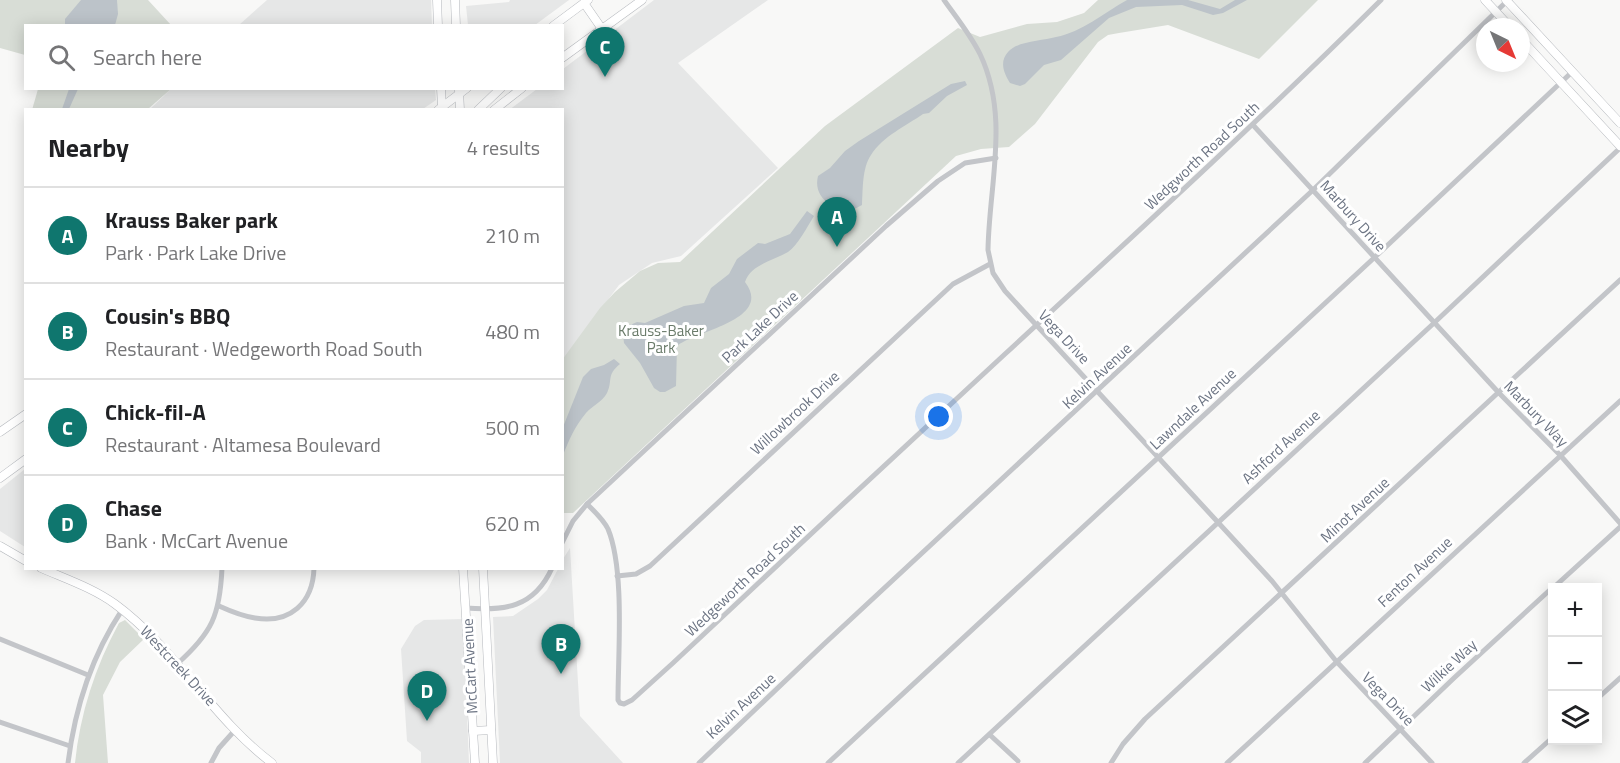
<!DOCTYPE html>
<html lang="en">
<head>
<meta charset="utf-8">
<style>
  :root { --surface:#fff; --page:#f2f2f2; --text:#202124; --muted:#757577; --line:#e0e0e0; --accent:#0f766e }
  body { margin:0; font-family:"Titillium Web",sans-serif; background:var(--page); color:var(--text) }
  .controls { position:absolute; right:18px; bottom:18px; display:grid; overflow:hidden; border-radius:0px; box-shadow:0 3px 15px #0003 }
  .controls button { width:54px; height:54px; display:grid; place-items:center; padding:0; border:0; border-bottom:2px solid var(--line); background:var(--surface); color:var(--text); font:30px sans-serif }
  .compass { position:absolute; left:1476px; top:18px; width:54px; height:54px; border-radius:50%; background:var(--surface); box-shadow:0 3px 15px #0003; rotate:137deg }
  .you { position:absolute; left:939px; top:417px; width:21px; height:21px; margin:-15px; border:4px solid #fff; border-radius:50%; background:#1a73e8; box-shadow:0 0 0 9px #1a73e833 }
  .badge { display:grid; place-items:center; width:39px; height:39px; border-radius:50%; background:var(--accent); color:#fff; font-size:20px; font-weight:700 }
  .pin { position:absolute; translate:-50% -50px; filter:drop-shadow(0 2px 3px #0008) }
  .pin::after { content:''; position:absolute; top:32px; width:21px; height:18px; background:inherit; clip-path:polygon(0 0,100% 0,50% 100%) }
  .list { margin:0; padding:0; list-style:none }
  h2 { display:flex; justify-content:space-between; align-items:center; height:78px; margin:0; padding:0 24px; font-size:26px }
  h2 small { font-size:20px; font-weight:400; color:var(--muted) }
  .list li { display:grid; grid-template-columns:39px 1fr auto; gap:18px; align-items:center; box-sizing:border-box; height:96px; padding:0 24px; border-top:2px solid var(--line) }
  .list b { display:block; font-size:22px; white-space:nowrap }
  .list p { margin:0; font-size:20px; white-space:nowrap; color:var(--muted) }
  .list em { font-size:20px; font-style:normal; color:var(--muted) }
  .icon { flex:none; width:33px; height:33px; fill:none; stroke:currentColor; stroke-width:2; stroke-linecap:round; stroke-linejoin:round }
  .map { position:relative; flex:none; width:1620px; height:763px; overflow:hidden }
  .search { position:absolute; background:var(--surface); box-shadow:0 3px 15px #0003; left:24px; top:24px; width:540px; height:66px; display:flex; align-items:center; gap:15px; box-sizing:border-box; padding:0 21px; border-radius:0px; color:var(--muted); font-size:22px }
  .panel { position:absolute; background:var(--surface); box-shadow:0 3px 15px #0003; left:24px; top:108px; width:540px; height:462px; border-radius:0px }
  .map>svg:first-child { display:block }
  .built { fill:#e6e7e7 }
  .green { fill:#d8ddd6 }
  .water { fill:#bcc3c9 }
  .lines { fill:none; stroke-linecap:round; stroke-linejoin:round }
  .secondary-casing { stroke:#b6b9be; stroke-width:9 }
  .street { stroke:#c3c5c9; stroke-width:5 }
  .secondary { stroke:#fff; stroke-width:8 }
  .labels { text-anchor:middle; stroke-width:6; stroke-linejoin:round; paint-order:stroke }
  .street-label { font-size:15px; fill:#6c7483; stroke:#fff }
  .park-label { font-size:15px; fill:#6a7b6a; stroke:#fff }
</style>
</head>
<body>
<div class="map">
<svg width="1620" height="763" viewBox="0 0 1620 763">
  <rect width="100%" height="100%" fill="#f8f8f7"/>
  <g class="built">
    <path d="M267,0H431L432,25H239Z"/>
    <path d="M510,0H569L535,25H468L466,6L509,2Z"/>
    <path d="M654,0H768L678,63L778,168L681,256L652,263L619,285L563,360L562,110H509L537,89L562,88L563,69Z"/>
    <path d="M171,89H435L436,100L423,109L149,110Z"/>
    <path d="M25,469V547L0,531V489Z"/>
    <path d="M570,548L580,716L623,763H500L493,617L513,616L538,599L547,590L558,569L562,568L563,559Z"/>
    <path d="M463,619L469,763H421V752L407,741L401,649L415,626L424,620Z"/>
  </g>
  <g class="green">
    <path d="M0,0H148L171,25L26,26L25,55L0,48Z"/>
    <path d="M1098,0H1318L1259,59L1168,25L1119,33L1108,35L1098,42L1035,124L1009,147L981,149L956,156L573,513H563L562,360L600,308L615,292L640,271L658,263L680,262L825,126L958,28L980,37L1027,24L1057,22L1084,13Z"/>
    <path d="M38,89H171L148,109L32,110Z"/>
    <path d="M125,620L144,639L120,662L103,695L108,763H75C80,714 95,667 119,623Z"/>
  </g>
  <g class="water">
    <path d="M81,0H117L118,14L115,25H65V19Z"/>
    <path d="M1127,0H1188L1220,9L1235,0H1247L1223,13L1213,15L1182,5L1136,7L1109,18L1061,60L1044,65L1025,84L1020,86L1010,83C1004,73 999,62 1008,52C1017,41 1042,41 1056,37C1082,32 1104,13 1127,0Z"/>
    <path d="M965,81L967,85L947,96L929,113L923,114C906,126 883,136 871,155C862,168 863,189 862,205L847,213C830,207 813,196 818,176L830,168L845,151L859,141L951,84Z"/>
    <path d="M69,89H78L69,109H62Z"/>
    <path d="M807,211L814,216C807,227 798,245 788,252C773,261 751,264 745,282C774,320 695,331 677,346L676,386L665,392H660L654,388L640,363L624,343L623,334L628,326L637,322L645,323L684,306L704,303L711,288L729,274L737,259L758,243L765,244L790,234Z"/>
    <path d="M614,359L620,364C606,375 613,381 607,393C602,402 592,406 586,413C575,426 569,440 563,455V427L583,377L591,369L604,365Z"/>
  </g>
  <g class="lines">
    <g class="secondary-casing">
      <g id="secondary">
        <path d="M437,0L438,26"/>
        <path d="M455,0L456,26"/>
        <path d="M1485,0L1510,27"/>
        <path d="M1506,0L1620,123"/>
        <path d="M584,3L602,29"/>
        <path d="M553,26L588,0"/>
        <path d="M1521,39L1620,146"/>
        <path d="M562,58L642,0"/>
        <path d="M441,88L442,108"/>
        <path d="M459,90L460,110"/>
        <path d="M438,110L467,88"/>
        <path d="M478,110L501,88"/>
        <path d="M494,110L522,88"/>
        <path d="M0,432L26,414"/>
        <path d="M0,478L26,459"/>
        <path d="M0,546L26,561"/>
        <path d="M41,568C66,579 93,588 115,604C175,648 213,719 272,763"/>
        <path d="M463,568L475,763"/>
        <path d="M483,568L493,763"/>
        <path d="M473,731L491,730"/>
      </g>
    </g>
    <g class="street">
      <path d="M944,0C956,17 970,34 980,54C1010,117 989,184 988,250L993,273L1005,291L1272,581L1336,661L1432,763"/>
      <path d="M1253,125L1499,393L1560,455L1620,523"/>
      <path d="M587,504C594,511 603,519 608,529C625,570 618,654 618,700L620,703L624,704L632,700L673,663C783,560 894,456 1005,354C1132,237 1258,122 1381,0"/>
      <path d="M562,543L573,521L587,504L886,226L938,181L965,163L996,158"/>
      <path d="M617,576L636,574L650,566L953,284L990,264"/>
      <path d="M1553,588L1620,527"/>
      <path d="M219,606C230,611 242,616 255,618C290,624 313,603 314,568"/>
      <path d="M466,608C504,611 534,608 552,568"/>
      <path d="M0,639L88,675"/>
      <path d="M177,664C212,633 220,615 222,568"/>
      <path d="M1598,698L1620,678"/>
      <path d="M0,722L70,746"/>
      <path d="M990,735L1018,761"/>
      <path d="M68,763C75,707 91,657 122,610"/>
      <path d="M211,763L219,748L236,729"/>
      <path d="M699,763L823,645L1313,190L1507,1"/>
      <path d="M828,763L1375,257L1572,72"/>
      <path d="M958,763L1434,323L1620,148"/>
      <path d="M1111,763L1123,744L1145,719L1620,280"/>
      <path d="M1227,763L1620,401"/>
      <path d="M1365,763L1454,678L1552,588"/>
      <path d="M1524,763L1552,738"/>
    </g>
    <use href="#secondary" class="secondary"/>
  </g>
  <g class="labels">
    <g class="street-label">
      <text transform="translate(1202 156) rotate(-43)" y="5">Wedgworth Road South</text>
      <text transform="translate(1353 216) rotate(48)" y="5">Marbury Drive</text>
      <text transform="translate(760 327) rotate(-43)" y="5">Park Lake Drive</text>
      <text transform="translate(1064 337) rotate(47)" y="5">Vega Drive</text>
      <text transform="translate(1097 376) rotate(-43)" y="5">Kelvin Avenue</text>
      <text transform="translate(1193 409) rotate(-43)" y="5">Lawndale Avenue</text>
      <text transform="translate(795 413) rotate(-43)" y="5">Willowbrook Drive</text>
      <text transform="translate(1536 414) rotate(46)" y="5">Marbury Way</text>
      <text transform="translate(1281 447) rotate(-43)" y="5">Ashford Avenue</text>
      <text transform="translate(1355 510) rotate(-43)" y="5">Minot Avenue</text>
      <text transform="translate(1415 572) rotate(-43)" y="5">Fenton Avenue</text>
      <text transform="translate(745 580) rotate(-43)" y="5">Wedgeworth Road South</text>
      <text transform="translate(178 666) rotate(47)" y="5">Westcreek Drive</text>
      <text transform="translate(470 666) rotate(-93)" y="5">McCart Avenue</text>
      <text transform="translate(1449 666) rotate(-43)" y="5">Wilkie Way</text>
      <text transform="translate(1388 699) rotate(46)" y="5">Vega Drive</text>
      <text transform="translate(741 706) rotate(-43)" y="5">Kelvin Avenue</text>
    </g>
    <g class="park-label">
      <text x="661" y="336">Krauss-Baker<tspan x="661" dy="17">Park</tspan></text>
    </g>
  </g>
</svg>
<div class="controls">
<button>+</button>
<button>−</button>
<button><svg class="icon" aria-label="layers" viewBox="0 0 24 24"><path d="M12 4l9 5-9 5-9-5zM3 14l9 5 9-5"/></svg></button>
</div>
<svg class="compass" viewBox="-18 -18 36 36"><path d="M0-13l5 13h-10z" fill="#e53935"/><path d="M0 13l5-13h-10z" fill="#757577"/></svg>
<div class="you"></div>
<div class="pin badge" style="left:837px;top:247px">A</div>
<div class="pin badge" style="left:561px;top:674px">B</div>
<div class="pin badge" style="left:605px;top:77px">C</div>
<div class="pin badge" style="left:427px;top:721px">D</div>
<div class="search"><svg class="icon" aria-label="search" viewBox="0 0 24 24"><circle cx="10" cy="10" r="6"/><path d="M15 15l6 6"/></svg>Search here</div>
<section class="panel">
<h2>Nearby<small>4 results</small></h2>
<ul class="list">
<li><span class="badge">A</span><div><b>Krauss Baker park</b><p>Park · Park Lake Drive</p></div><em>210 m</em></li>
<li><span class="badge">B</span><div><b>Cousin's BBQ</b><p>Restaurant · Wedgeworth Road South</p></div><em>480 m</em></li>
<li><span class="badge">C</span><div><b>Chick-fil-A</b><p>Restaurant · Altamesa Boulevard</p></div><em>500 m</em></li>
<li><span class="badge">D</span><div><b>Chase</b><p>Bank · McCart Avenue</p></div><em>620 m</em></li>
</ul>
</section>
</div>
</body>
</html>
